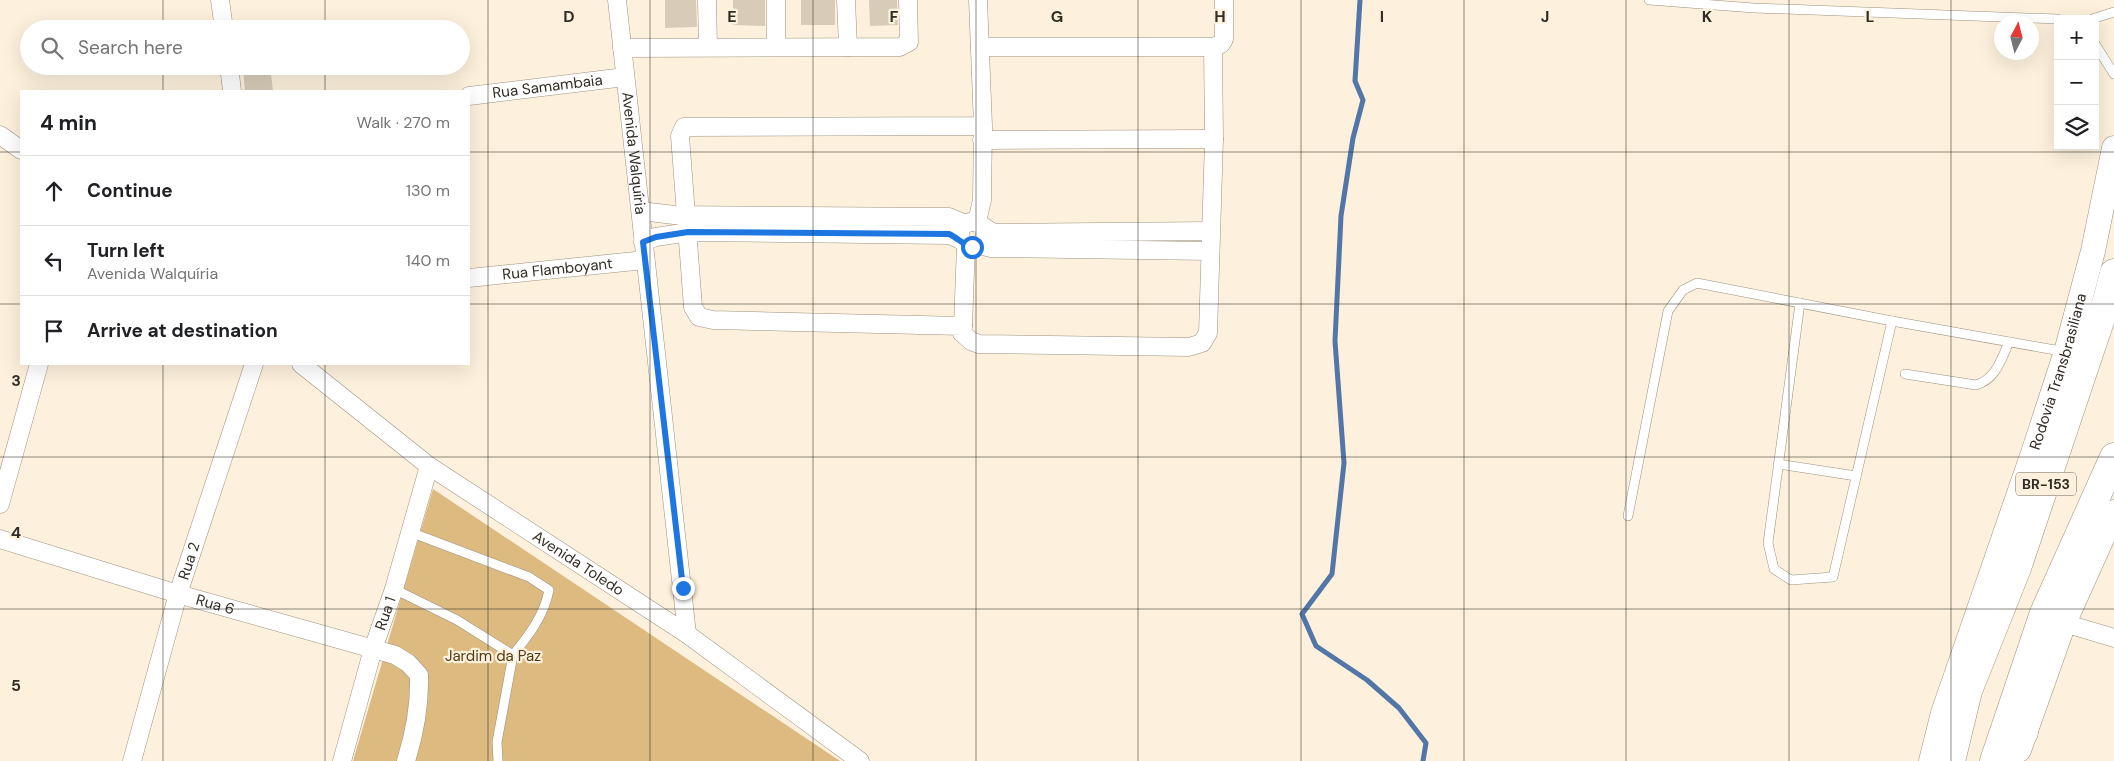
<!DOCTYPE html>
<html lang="en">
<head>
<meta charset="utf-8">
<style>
  :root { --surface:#fff; --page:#f6f6f6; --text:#202124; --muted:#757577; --line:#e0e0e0 }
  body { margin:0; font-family:"DM Sans",sans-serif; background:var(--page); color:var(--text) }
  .controls { position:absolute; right:15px; top:15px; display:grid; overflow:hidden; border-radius:0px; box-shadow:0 5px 20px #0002 }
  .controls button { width:45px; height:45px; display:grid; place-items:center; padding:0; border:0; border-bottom:1px solid var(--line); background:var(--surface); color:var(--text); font:25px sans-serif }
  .compass { position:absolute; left:1994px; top:15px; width:45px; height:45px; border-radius:50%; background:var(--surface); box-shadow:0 5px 20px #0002; rotate:7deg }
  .stop { position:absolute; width:15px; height:15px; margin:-11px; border:4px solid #1e77e1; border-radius:50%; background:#fff }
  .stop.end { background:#1e77e1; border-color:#fff; box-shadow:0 1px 5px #0008 }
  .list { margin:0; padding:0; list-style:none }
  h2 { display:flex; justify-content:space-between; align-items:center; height:65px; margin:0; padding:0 20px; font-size:21px }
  h2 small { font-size:16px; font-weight:400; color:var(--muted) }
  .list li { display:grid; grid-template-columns:32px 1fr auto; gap:15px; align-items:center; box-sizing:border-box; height:70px; padding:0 20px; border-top:1px solid var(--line) }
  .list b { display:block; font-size:19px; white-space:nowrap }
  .list p { margin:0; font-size:16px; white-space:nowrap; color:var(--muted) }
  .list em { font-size:16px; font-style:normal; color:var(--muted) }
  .icon { flex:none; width:28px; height:28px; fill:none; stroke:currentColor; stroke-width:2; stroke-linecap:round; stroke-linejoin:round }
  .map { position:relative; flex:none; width:2114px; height:761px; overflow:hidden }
  .search { position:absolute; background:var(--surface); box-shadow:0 5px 20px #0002; left:20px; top:20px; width:450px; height:55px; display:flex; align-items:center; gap:12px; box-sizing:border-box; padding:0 18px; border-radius:28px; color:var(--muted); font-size:19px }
  .panel { position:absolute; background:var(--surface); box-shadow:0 5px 20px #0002; left:20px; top:90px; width:450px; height:275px; border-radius:0px }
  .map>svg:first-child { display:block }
  .green { fill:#dcba80 }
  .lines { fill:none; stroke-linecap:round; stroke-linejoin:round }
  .stream { stroke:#5176a7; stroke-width:5 }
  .building { fill:#d8ccb8 }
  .lane-casing { stroke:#9c907e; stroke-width:10 }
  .street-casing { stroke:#9c907e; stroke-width:19 }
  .secondary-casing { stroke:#9c907e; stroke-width:25 }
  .highway-casing { stroke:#9c907e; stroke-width:29 }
  .lane { stroke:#fff; stroke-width:9 }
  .street { stroke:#fff; stroke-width:18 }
  .secondary { stroke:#fff; stroke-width:24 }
  .highway { stroke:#fff; stroke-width:28 }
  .route { stroke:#1e77e1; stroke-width:6 }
  .grid { fill:none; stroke:#312c24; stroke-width:1; stroke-opacity:0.55 }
  .labels { text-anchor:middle; stroke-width:4.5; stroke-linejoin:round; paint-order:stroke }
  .shield { fill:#fdf1dd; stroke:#6e675c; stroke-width:1 }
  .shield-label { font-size:14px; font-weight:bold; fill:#312c24 }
  .street-label { font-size:15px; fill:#312c24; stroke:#fdf1dd }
  .park-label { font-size:15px; fill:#4f3b14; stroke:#fdf1dd }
  .grid-label { font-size:16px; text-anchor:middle; font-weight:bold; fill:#312c24; stroke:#fdf1dd; stroke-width:4.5; stroke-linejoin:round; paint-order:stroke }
</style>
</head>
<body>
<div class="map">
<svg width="2114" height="761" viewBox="0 0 2114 761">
  <rect width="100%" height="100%" fill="#fdf1dd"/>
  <path class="green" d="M433,489L840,761H353Z"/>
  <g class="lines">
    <path class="stream" d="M1360,0L1355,81L1363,100L1353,138L1341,216L1335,341L1344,463L1332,574L1302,614L1316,646L1367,680L1399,708L1426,743L1423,761"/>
  </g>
  <g class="building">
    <path d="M665,0H696L697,27L665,28Z"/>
    <path d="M733,0H765V26L733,25Z"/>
    <rect x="801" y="0" width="34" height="25"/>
    <path d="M869,0H897L898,25L870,26Z"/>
    <path d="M270,66L273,91H245L243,69Z"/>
  </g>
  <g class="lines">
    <g class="lane-casing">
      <g id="lane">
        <path d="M1649,0L1754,8L2058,19"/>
        <path d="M2092,19L2114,12"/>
        <path d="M2095,44L2114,74"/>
        <path d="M1800,303L1768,543L1774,569L1791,580L1833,577L1892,321"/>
        <path d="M1905,374L1976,385C1996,379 2001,360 2009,342"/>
        <path d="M1778,464L1856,476"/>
        <path d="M1628,516L1668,311L1683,290L1697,283L1892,321L2066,352"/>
        <path d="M410,532L529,577L549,590C544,616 529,635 513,655"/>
        <path d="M394,589L457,620L513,655L497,742L498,761"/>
      </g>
    </g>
    <g class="street-casing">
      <g id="street">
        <path d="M220,0L224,29"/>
        <path id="s1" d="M617,0L687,634"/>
        <path d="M707,0L708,47"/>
        <path d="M776,0V47"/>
        <path d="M846,0L848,47"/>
        <path d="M978,0L983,126L684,127L680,136L693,307L699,317L713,320L963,326L962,333L971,341L979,344L1189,347L1202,343L1208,333L1214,139L1213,47"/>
        <path d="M980,47H1213L1221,44L1224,39V0"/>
        <path d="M622,48L900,47L909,42L908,0"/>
        <path d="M229,66L232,91"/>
        <path id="s2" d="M469,96L625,77"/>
        <path d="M0,135L21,150"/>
        <path d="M982,140L1214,139"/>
        <path d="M641,211L674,215L949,217L965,224"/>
        <path d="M977,222L982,200L983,129"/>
        <path d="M984,229L985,238C979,248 968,249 961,240L960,228L965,224L973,221C981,223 986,230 995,233L1210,231"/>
        <path d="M643,242L656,237L688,232L949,235L961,240"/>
        <path d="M979,245L991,248L1210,251"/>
        <path id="s3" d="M469,278L645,260"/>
        <path d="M963,326L966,245"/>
        <path id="s4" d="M301,364L429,466L687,634L860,761"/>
        <path d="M0,504L39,364"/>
        <path id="s5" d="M0,539L178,594L395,655L408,663L419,675C420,706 415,732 406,761"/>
        <path d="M2064,623L2114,638"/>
        <path id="s6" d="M132,761L178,594L254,364"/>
        <path id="s7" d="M342,761L373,649L394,589L429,466"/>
      </g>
    </g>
    <g class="secondary-casing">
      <g id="secondary">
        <path d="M2019,750L2064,623L2114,512"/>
        <path id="s8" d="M1931,761L1943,713L2033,453L2066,352L2093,251L2114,148"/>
      </g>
    </g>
    <g class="highway-casing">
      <g id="highway">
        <path d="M1951,761L1968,691L2017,568L2107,300L2114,273"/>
        <path d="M1994,761L2044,613L2114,457"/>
        <path d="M2007,761L2024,732"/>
      </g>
    </g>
    <use href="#lane" class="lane"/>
    <use href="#street" class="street"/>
    <use href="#secondary" class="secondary"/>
    <use href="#highway" class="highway"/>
  </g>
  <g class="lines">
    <path class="route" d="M683,588L643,242L656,237L688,232L949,234C958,238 963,245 972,247"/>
  </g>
  <path class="grid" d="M163,0V29M325,0V29M488,0V761M650,0V761M813,0V761M976,0V761M1138,0V761M1301,0V761M1464,0V761M1626,0V761M1789,0V761M1951,0V761M163,66V91M325,66V91M0,152H21M469,152H2114M0,304H21M469,304H2114M163,364V761M325,364V761M0,457H2114M0,609H2114"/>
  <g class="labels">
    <rect class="shield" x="2016" y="472.5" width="60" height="23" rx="4"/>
    <g class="shield-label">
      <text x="2046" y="489">BR-153</text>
    </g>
    <g class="street-label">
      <text dy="5" stroke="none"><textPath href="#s2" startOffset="79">Rua Samambaia</textPath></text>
      <text dy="5" stroke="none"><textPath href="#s1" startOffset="154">Avenida Walquíria</textPath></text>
      <text dy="5" stroke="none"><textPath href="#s3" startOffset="89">Rua Flamboyant</textPath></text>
      <text dy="5" stroke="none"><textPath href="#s8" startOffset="410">Rodovia Transbrasiliana</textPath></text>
      <text dy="5" stroke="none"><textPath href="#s6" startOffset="208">Rua 2</textPath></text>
      <text dy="5" stroke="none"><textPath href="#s4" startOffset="342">Avenida Toledo</textPath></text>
      <text dy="5" stroke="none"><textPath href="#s5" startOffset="225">Rua 6</textPath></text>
      <text dy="5" stroke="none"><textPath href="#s7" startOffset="154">Rua 1</textPath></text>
    </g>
    <g class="park-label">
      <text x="493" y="661">Jardim da Paz</text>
    </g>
  </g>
  <g class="grid-label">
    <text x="569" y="22">D</text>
    <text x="732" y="22">E</text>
    <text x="894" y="22">F</text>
    <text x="1057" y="22">G</text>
    <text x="1220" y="22">H</text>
    <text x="1382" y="22">I</text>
    <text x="1545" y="22">J</text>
    <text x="1707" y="22">K</text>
    <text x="1870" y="22">L</text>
    <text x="16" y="386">3</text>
    <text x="16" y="538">4</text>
    <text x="16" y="691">5</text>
  </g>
</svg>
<div class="controls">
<button>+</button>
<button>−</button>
<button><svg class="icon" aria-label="layers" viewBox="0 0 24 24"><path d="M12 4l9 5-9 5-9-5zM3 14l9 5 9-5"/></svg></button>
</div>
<svg class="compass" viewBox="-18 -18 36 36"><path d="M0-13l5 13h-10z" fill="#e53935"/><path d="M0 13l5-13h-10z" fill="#757577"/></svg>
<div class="stop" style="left:972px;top:247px"></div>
<div class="stop end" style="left:683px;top:588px"></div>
<div class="search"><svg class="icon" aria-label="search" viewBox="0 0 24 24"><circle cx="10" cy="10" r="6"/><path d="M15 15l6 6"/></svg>Search here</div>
<section class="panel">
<h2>4 min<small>Walk · 270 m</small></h2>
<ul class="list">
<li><svg class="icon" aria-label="ahead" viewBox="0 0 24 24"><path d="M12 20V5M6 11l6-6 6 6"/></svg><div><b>Continue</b></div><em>130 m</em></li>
<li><svg class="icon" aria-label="left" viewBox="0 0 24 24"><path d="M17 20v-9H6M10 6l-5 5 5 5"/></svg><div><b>Turn left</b><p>Avenida Walquíria</p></div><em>140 m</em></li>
<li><svg class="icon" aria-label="arrive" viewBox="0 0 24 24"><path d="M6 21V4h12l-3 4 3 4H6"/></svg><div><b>Arrive at destination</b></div></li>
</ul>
</section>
</div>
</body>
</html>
